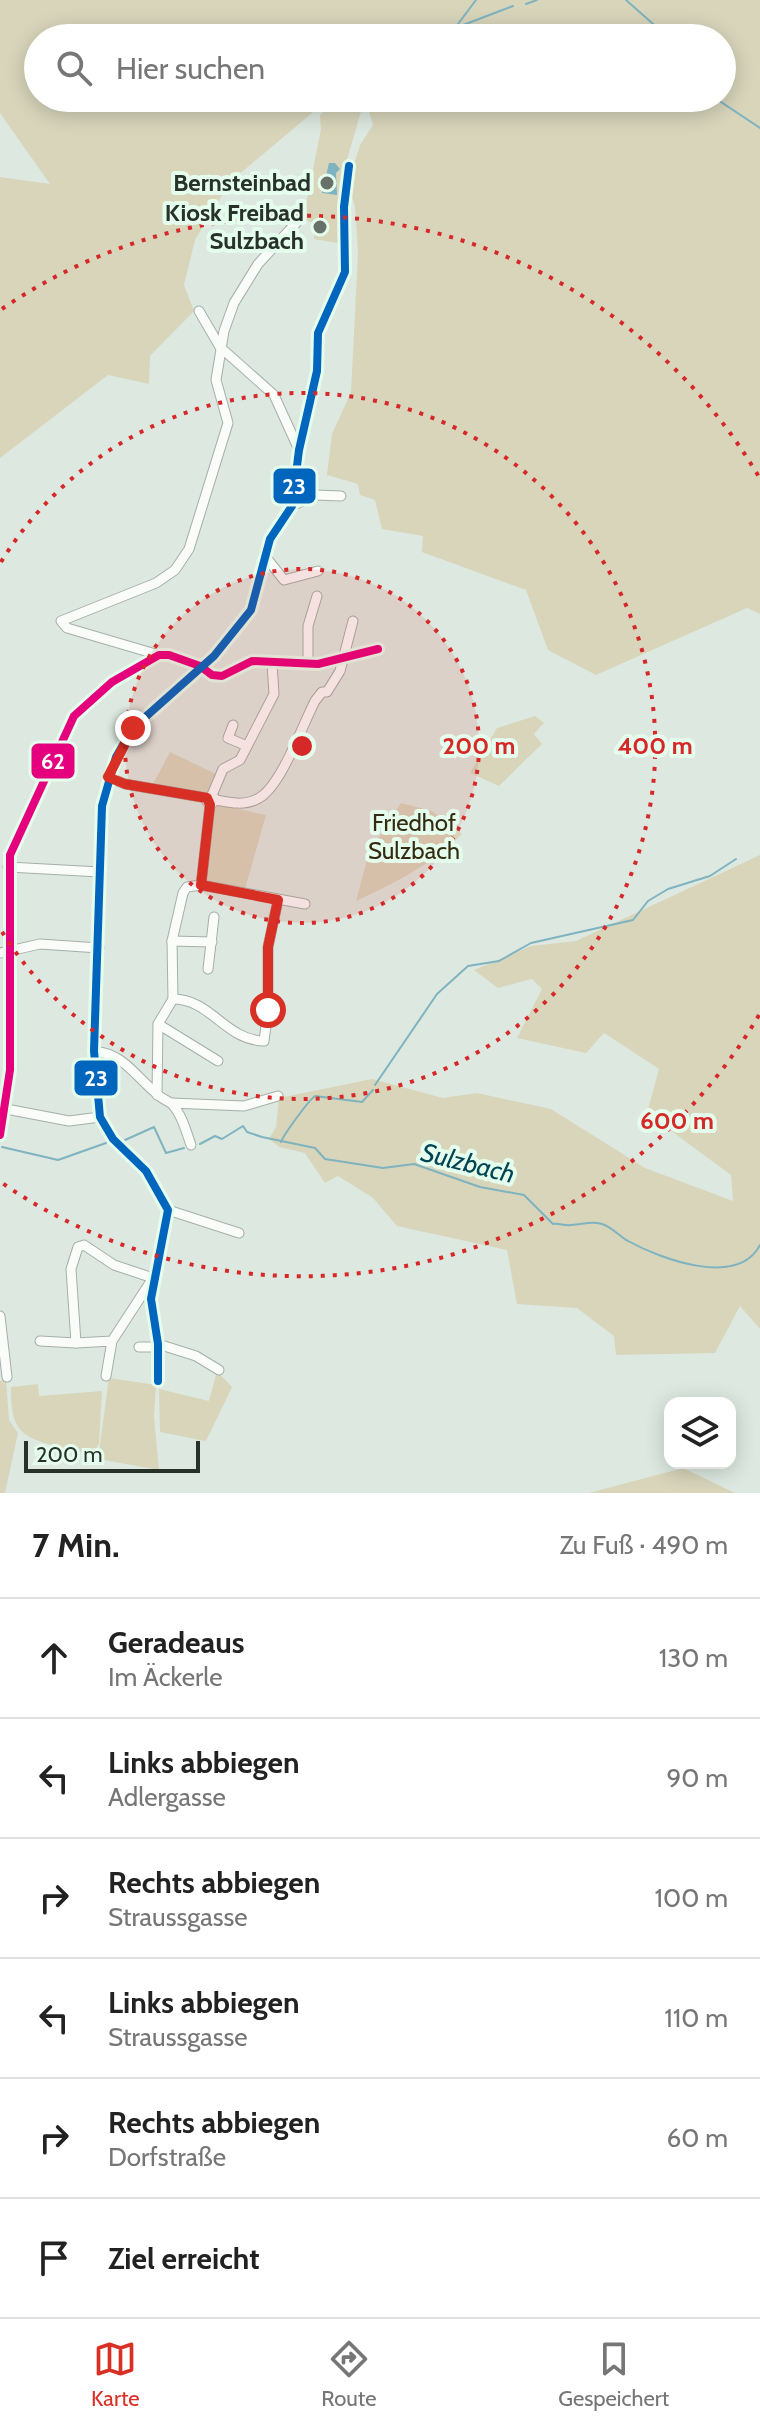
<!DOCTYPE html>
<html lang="de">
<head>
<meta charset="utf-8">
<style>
  :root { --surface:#fff; --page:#f6f6f6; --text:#222; --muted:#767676; --line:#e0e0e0; --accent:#d93025 }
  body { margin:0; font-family:Cabin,sans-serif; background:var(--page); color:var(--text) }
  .controls { position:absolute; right:24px; bottom:24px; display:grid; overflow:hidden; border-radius:16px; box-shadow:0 4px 20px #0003 }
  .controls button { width:72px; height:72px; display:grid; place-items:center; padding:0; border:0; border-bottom:2px solid var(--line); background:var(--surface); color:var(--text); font:40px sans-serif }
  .scale { position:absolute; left:24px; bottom:20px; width:176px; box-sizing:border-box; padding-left:8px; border:4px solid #28312a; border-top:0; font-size:22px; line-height:28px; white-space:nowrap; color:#28312a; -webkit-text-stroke:6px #e4fdec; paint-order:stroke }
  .stop { position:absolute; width:24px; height:24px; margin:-18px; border:6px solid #d93025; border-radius:50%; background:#fff }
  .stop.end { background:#d93025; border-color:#fff; box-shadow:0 2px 8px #0008 }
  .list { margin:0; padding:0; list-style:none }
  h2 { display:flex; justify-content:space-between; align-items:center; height:104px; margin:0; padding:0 32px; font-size:34px }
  h2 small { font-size:26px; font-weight:400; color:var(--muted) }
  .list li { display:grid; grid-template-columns:52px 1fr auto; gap:24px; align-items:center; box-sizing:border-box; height:120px; padding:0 32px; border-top:2px solid var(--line) }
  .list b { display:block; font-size:30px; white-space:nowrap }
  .list p { margin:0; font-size:26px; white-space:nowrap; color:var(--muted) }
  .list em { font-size:26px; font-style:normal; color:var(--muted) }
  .icon { flex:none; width:44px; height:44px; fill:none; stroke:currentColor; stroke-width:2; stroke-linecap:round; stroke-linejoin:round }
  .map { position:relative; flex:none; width:760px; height:1493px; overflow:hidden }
  .search { position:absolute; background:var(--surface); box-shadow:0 4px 20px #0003; left:24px; right:24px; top:24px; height:88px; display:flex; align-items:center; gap:20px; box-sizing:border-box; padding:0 28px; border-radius:44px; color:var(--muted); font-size:30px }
  .sheet { height:824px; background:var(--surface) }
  nav { display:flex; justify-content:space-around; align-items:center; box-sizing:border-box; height:112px; border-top:2px solid var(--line); background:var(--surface); font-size:22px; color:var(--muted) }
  nav a { display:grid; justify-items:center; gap:4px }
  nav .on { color:var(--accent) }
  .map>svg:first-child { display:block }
  .green { fill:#d8d5bb }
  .water { fill:#7eb3bf }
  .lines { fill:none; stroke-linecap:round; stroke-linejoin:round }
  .stream { stroke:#7eb3bf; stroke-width:2 }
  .minor-casing { stroke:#a5afa8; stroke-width:11 }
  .minor { stroke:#fafcfa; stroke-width:9 }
  .bus-1-casing { stroke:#e4fdec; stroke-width:14 }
  .bus-2-casing { stroke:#e4fdec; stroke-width:14 }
  .bus-1 { stroke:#e5007d; stroke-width:8 }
  .bus-2 { stroke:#0065bd; stroke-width:8 }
  .route { stroke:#d93025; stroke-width:10 }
  .ring { fill:none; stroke:#d62828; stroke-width:4; stroke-dasharray:4 8 }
  .poi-dot { fill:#67716a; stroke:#e4fdec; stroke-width:3 }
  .labels { text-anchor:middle; stroke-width:8; stroke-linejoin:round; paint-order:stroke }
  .poi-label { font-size:24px; font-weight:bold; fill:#28312a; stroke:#e4fdec; text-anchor:end }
  .park-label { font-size:24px; fill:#342a10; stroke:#e4fdec }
  .water-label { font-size:26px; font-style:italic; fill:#014454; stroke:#e4fdec }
  .centre { fill:#d62828; stroke:#e4fdec; stroke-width:4 }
  .ring-label { font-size:24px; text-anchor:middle; font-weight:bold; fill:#d62828; stroke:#e4fdec; stroke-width:8; stroke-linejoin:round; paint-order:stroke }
  .line-badge { stroke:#e4fdec; stroke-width:3 }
  .badge-label { font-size:22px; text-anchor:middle; font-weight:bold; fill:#fff }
</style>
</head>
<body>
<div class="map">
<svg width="760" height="1493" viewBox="0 0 760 1493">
  <rect width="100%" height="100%" fill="#dde9e0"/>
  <g class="green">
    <path d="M0,0H760V614L747,608L596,675L548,650L526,590L422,552L423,536L382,529L375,500L360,495L358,484L327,475L332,434L351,392L358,253L355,207L348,183L360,145L373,125L367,104L360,98H722V38H38V98H330L231,181L195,240L184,285L194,311L150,356L149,384L108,375L0,458V177L50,184L0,113Z"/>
    <path d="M330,102L362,108L346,163L343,244L314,239L315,223L303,220L321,129L320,116Z"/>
    <path d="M535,716L544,723L534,734L542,744L499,786L470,773L497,728Z"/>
    <path d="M170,752L216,774L210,793L153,784Z"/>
    <path d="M401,803L432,811L462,834C431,865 395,883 356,901L368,855Z"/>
    <path d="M220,805L266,815L245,889L211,884L204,878L215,808Z"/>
    <path d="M760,855V1329L740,1306L715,1353L616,1355L614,1336L577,1308L517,1304L507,1250L397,1226L373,1198L338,1176L325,1183L305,1153L279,1147L269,1139L276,1127L279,1098L372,1079L443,1098L477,1093L551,1109L645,1168L733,1201L731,1175L647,1113L659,1069L604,1033L586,1053L517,1038L542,989L532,979L498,988L474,970L531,946L576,941Z"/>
    <path d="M217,1371L232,1387L206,1441L160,1432L159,1389L209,1401Z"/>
    <path d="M109,1378L156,1385L154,1417L159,1470L98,1459Z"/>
    <path d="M6,1380L9,1420L18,1433L5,1493H0V1381Z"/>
    <path d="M38,1384L39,1396L102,1391L99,1443L94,1453C82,1454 68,1449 56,1446C17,1437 11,1426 11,1387Z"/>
    <path d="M683,1468L735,1493H589Z"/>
  </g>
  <path class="water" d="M329,163H335L340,169L336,173L337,195L322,193Z"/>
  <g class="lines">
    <g class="stream">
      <path d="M626,0L669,38"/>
      <path d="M526,4L537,0"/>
      <path d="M458,27L513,6"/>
      <path d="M417,38L455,28L476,0"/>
      <path d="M715,98L760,128"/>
      <path d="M348,105L351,98"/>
      <path d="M375,1085L437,994L468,966L499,961L531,943L633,920L648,901L668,889L710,876L736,859"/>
      <path d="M125,1140L154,1127L166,1153L184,1148"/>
      <path d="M281,1142C284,1134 309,1100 315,1096L362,1102L373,1090"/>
      <path d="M200,1144L215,1136L222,1139L243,1126L247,1132L262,1137L315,1148L325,1159L383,1168L414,1164L480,1187L524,1195L553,1224C559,1223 565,1226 571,1225C584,1225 589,1220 602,1224C612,1227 619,1236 628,1241C661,1259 738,1288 760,1245"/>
      <path d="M2,1147L58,1160L106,1143"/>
    </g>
    <g class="minor-casing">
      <g id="minor">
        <path d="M199,311L220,347L274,395L299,450"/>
        <path d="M292,506L315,495L341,496"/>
        <path d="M264,555L284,580L318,571"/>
        <path d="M159,655L67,628L61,621L156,583L175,570L189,549L228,423L216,380L224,331L234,303L258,264L297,222"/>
        <path d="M308,664V626L317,596"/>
        <path d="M233,725L228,738L247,746"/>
        <path d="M108,777L125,784L207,798"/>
        <path d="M212,795L223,769L240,760L274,694L272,663"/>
        <path d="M216,800C231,803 246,806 259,798C281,786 303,724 315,701L322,692H327L340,671L353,621"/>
        <path d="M8,867L100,872"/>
        <path d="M201,885L210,805L206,800L212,795L216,800L210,805"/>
        <path d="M172,941L212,942"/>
        <path d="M0,953L40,944L99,948"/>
        <path d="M208,969L214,917"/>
        <path d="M173,999C211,999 225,1040 264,1041L268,1010V947L278,900"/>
        <path d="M158,1024L218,1061"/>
        <path d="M94,1051C124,1054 134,1075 156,1093C160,1098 167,1100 172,1104C182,1115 186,1131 191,1145"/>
        <path d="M157,1095L158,1024L173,999L172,941L183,893L187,887L201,885L305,904"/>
        <path d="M171,1103L244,1106L278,1096"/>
        <path d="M1,1108L69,1121L100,1117"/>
        <path d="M0,1135L10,1070V855L74,716L112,682L159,655H169L200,666L212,675L222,676L252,661L318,664L378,649"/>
        <path d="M168,1210L239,1233"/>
        <path d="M0,1316L7,1377"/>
        <path d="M40,1341L76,1343"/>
        <path d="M158,1344L196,1356L219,1370"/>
        <path d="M139,1347H155L158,1344"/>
        <path d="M106,1376L112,1341L76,1343L71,1269L78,1247L84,1245L114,1265L153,1278L112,1341"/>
        <path d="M158,1381V1344L151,1299L168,1210L146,1171L113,1139L100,1117L94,1051L102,806L116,757L133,728L214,656L251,610L270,539L292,506L299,450L317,371L318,333L345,272L344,207L349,166"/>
      </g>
    </g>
    <use href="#minor" class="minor"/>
    <g class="bus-1-casing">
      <path id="bus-1" d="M0,1135L10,1070V855L74,716L112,682L159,655H169L200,666L212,675L222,676L252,661L318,664L378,649"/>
    </g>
    <g class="bus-2-casing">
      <path id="bus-2" d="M158,1381V1344L151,1299L168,1210L146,1171L113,1139L100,1117L94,1051L102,806L116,757L133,728L214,656L251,610L270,539L292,506L299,450L317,371L318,333L345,272L344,207L349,166"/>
    </g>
    <use href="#bus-1" class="bus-1"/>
    <use href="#bus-2" class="bus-2"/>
  </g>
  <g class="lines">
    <path class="route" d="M133,728L108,777L125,784L207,798L210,805L201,885L278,900L268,947V1010"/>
  </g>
  <circle cx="302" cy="746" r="177" fill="#d62828" fill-opacity=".12"/>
  <g class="ring">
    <circle cx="302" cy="746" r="177"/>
    <path d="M1 562A353 353 0 1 1 1 930"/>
    <path d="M759 1015A530 530 0 0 1 2 1183M2 309A530 530 0 0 1 759 477"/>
  </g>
  <g class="poi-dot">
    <circle cx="327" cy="183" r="8"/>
    <circle cx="320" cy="227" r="8"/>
  </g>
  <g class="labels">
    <g class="poi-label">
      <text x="311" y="191">Bernsteinbad</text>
      <text x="304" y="221">Kiosk Freibad<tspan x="304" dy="28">Sulzbach</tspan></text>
    </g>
    <g class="park-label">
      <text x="414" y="831">Friedhof<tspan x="414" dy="28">Sulzbach</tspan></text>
    </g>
    <g class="water-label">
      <text transform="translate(468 1163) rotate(14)" y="9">Sulzbach</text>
    </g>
  </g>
  <circle cx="302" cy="746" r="12" class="centre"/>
  <g class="ring-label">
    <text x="479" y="754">200 m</text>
    <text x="655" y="754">400 m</text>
    <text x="677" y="1129">600 m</text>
  </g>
  <g class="line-badge">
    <rect x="272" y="467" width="45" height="38" rx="8" fill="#0065bd"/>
    <rect x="30" y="742" width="46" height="38" rx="8" fill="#e5007d"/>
    <rect x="73" y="1059" width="46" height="38" rx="8" fill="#0065bd"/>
  </g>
  <g class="badge-label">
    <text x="294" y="494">23</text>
    <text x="53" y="769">62</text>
    <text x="96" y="1086">23</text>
  </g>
</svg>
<div class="controls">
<button><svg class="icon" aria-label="layers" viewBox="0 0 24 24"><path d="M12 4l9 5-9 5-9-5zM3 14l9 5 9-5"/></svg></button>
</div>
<div class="scale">200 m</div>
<div class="stop" style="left:268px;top:1010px"></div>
<div class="stop end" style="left:133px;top:728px"></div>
<div class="search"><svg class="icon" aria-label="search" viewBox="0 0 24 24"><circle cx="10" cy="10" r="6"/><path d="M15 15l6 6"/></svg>Hier suchen</div>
</div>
<section class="sheet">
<h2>7 Min.<small>Zu Fuß · 490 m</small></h2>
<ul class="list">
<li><svg class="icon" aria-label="ahead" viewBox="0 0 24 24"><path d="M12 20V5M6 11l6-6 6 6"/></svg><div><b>Geradeaus</b><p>Im Äckerle</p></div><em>130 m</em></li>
<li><svg class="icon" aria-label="left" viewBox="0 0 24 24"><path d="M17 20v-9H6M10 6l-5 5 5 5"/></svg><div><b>Links abbiegen</b><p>Adlergasse</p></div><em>90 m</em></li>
<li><svg class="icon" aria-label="right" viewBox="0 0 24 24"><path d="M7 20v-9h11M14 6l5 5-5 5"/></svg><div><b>Rechts abbiegen</b><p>Straussgasse</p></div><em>100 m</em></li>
<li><svg class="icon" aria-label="left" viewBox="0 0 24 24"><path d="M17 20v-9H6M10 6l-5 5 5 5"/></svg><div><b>Links abbiegen</b><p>Straussgasse</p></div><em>110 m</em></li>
<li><svg class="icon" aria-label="right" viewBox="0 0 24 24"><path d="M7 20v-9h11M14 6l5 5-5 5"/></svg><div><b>Rechts abbiegen</b><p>Dorfstraße</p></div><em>60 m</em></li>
<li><svg class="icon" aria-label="arrive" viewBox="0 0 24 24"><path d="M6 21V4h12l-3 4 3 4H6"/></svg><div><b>Ziel erreicht</b></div></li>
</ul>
</section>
<nav>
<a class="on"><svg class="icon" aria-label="map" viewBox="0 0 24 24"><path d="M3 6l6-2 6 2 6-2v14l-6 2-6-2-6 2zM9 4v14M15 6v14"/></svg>Karte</a>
<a><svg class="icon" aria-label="directions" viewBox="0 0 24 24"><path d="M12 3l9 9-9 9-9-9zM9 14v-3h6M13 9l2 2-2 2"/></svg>Route</a>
<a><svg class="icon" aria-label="saved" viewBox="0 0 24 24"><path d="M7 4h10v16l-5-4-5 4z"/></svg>Gespeichert</a>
</nav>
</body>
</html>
